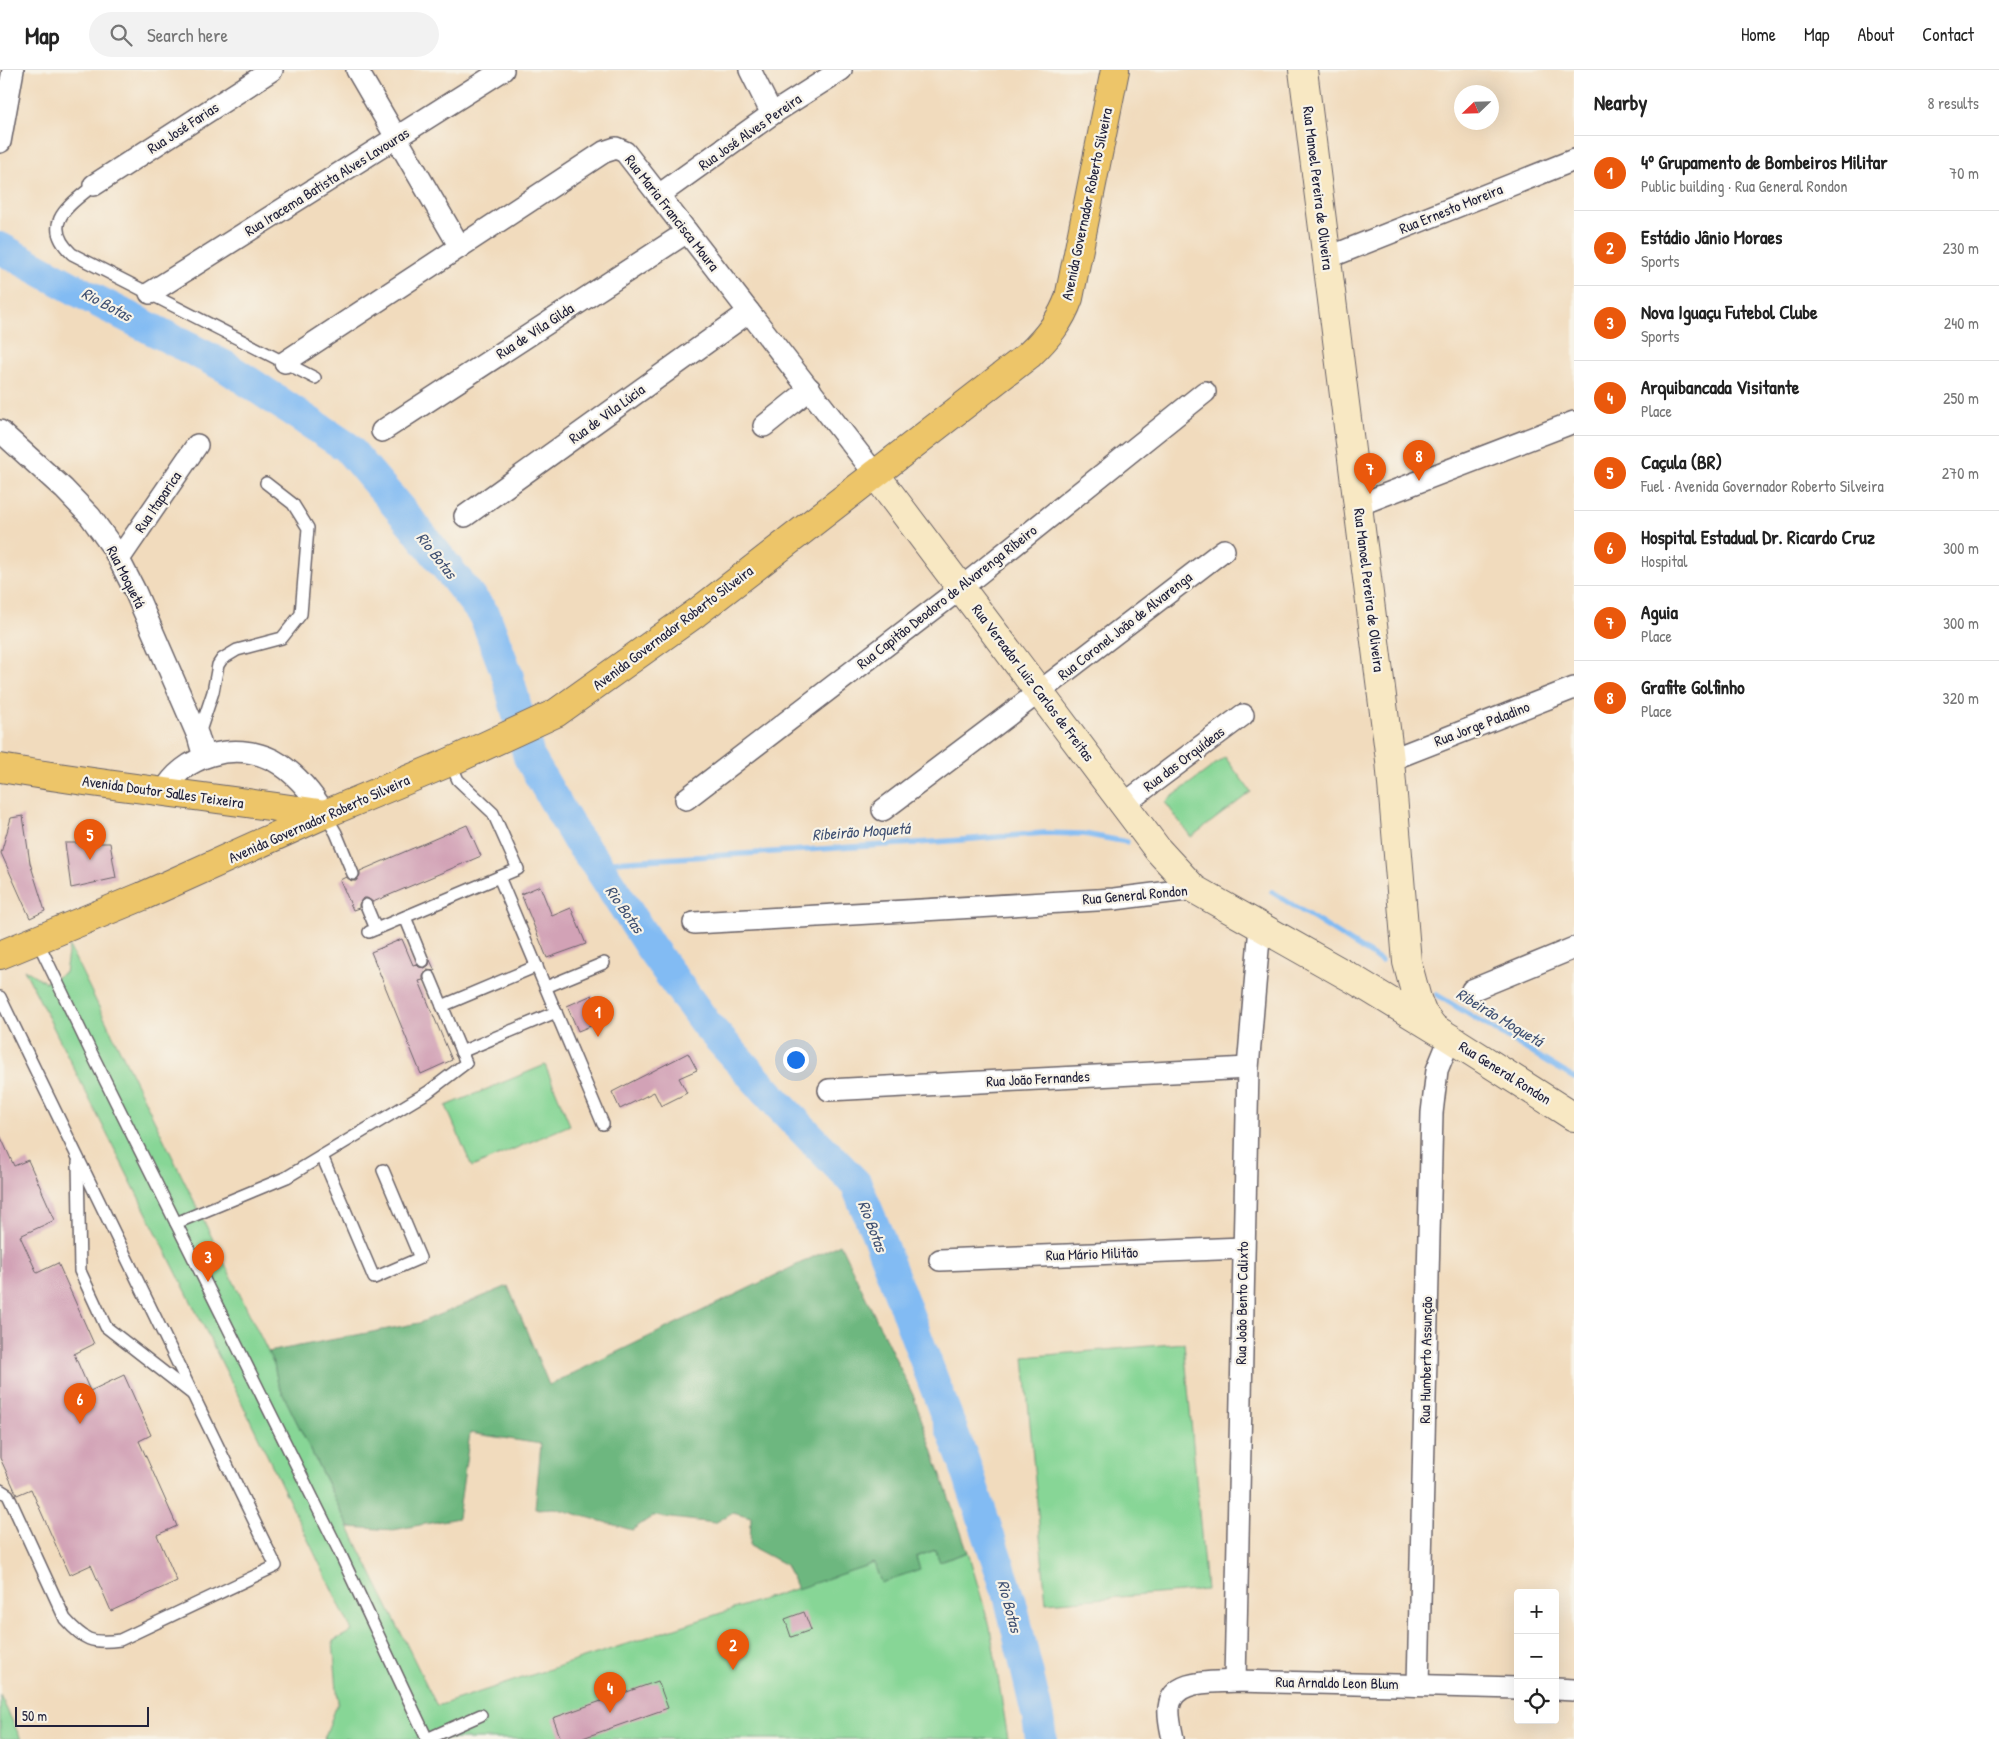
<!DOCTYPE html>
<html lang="en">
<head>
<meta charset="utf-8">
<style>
  :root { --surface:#fff; --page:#f2f2f2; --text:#222; --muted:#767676; --line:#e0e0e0; --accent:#ea580c }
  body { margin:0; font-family:"Patrick Hand",sans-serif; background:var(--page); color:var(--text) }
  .controls { position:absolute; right:15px; bottom:15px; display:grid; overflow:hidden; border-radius:5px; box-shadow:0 5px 20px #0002 }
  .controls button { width:45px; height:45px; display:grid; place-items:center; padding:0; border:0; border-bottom:1px solid var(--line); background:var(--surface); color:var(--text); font:25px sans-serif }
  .compass { position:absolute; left:1454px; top:15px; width:45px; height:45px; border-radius:50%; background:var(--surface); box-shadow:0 5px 20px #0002; rotate:247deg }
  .scale { position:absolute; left:15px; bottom:12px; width:134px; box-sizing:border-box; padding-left:5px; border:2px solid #22223b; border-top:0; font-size:14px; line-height:18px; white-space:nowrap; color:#22223b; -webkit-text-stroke:4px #f7f3e8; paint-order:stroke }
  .you { position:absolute; left:795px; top:989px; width:18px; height:18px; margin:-12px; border:4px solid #fff; border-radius:50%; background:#1a73e8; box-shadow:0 0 0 8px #1a73e833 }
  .badge { display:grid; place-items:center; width:32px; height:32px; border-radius:50%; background:var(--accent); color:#fff; font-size:16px; font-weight:700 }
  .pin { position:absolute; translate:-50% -41px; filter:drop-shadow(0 1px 2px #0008) }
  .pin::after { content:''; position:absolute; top:26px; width:18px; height:15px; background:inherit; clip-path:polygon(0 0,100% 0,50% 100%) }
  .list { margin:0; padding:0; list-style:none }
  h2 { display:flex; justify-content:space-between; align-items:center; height:65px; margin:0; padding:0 20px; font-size:21px }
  h2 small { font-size:16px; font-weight:400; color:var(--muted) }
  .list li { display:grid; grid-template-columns:32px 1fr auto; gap:15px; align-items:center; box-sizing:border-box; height:75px; padding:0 20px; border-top:1px solid var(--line) }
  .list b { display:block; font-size:19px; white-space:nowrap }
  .list p { margin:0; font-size:16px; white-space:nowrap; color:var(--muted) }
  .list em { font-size:16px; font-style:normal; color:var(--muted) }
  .icon { flex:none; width:28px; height:28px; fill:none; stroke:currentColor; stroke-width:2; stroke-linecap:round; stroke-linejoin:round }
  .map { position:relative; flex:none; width:1574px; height:1669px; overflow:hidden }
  header { display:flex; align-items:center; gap:30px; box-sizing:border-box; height:70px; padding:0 25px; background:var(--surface); border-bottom:1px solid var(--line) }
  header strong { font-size:24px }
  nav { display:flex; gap:28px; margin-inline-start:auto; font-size:18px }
  .search { width:350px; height:45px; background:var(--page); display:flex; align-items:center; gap:12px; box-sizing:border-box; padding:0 18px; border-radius:28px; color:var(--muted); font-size:19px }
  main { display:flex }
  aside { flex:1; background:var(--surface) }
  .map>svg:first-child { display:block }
  .green { fill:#87d696; stroke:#547c68 }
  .forest { fill:#6db77f; stroke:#486c5d }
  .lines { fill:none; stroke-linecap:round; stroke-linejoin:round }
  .stream { stroke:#82bbf3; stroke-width:5.5 }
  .river { stroke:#82bbf3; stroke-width:32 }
  .building { fill:#d2a2b6 }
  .lane-casing { stroke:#6a6368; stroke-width:14 }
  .street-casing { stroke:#6a6368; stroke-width:24 }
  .secondary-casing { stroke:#6a6368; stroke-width:30 }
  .primary-casing { stroke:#6a6368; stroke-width:30 }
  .lane { stroke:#fff; stroke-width:11 }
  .street { stroke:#fff; stroke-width:21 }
  .secondary { stroke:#f8e8c3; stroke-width:28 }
  .primary { stroke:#edc569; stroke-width:28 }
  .labels { text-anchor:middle; stroke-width:4.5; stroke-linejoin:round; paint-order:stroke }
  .street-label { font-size:15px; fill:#22223b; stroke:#f7f3e8 }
  .water-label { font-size:16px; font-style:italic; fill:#3f5072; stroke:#f7f3e8 }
</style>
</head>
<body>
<header>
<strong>Map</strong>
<div class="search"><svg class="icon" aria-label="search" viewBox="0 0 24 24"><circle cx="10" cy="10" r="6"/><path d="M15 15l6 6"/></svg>Search here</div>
<nav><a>Home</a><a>Map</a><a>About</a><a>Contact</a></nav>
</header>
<main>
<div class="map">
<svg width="1574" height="1669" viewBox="0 0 1574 1669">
  <rect width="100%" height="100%" fill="#f7f3e8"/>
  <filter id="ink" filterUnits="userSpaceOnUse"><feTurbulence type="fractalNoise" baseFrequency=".02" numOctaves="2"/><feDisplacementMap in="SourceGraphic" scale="10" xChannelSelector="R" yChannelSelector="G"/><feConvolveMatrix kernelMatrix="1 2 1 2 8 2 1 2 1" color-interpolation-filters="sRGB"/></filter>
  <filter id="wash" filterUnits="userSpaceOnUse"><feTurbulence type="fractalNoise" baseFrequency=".0096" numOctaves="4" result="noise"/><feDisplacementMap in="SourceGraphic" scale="20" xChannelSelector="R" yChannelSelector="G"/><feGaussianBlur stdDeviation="1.12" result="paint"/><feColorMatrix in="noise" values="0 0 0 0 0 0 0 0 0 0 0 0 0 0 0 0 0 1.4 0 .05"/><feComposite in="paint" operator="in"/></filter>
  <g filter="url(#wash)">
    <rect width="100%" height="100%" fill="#f1dbbd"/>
    <g class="green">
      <path d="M1225,687L1251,722L1191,767L1165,732Z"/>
      <path d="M69,876L274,1294L278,1314L437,1636L874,1493L881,1512L919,1498L916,1487L935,1480L940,1491L968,1482L990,1557L1008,1669H324L338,1632L333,1571L352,1561L241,1331L24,899L45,912L65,903Z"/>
      <path d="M545,995L570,1055L472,1097L446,1036Z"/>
      <path d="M1184,1273L1206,1520L1046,1533L1024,1287Z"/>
      <path d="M0,1625L21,1669H0Z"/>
    </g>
    <path class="forest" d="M840,1174L913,1325L968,1482L940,1492L935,1480L916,1487L920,1499L881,1513L874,1493L797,1519L786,1495L750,1476L751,1447L733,1442L715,1453L653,1446L632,1460L555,1438L535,1439L541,1374L470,1363L458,1448L393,1460L349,1457L278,1314L274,1294L268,1282L419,1253L508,1216L549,1315Z"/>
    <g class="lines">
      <g class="stream">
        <path d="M596,793L949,771L1044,763L1084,764L1127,772"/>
        <path d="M1272,822L1381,891"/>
        <path d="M1437,925L1574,1008"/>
      </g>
      <path class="river" d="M0,178L93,229L226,297L347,377L415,457L485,546L508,607L529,687L577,769L596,793L651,878L706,954L779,1035L856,1114L878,1166L964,1392L1010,1529L1038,1648L1041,1669"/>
    </g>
    <g id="blocks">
      <g class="building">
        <path d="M23,746L30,793L45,841L30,848L1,783L11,748Z"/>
        <path d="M467,755L481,786L373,832L367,828H363L359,834V838L353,840L340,810L346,807L352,811H356L360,805V801Z"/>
        <path d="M65,773H110L116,808L71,818Z"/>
        <path d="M540,816L552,846L571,838L586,874L547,888L521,824Z"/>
        <path d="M402,869L413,895L416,894L419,897L425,898L429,895L430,890L435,901L427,900L423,906V910L419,911L452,990L421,1004L371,882Z"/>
        <path d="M592,925L603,951L578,961L567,936Z"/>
        <path d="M688,983L697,1000L679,1008L687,1023L661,1036L654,1022L620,1039L612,1022Z"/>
        <path d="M0,1065L14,1096L28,1090L55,1150L20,1166L37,1203L58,1193L94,1274L74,1284L90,1321L124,1305L151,1365L139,1371L177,1456L157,1465L177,1511L111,1541L91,1495L69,1505L31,1419L17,1425L0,1388Z"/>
        <path d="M804,1542L811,1560L791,1567L785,1549Z"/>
        <path d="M658,1611L668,1638L580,1669H561L553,1648Z"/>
      </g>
    </g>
  </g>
  <g filter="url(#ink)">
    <use href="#blocks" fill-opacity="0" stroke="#6a6368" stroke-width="1"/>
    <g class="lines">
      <g class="lane-casing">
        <g id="lane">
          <path d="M94,115C70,135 39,153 72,184L315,308"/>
          <path d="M199,664L213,622L218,595L222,589L237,580L282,568L301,544L308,458L293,434L266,413"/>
          <path d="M325,744L336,763L353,804"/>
          <path d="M499,807L603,1054"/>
          <path d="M366,835L376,859"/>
          <path d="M405,847L423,891"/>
          <path d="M369,862L518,799L493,743L458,710L450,692"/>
          <path d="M37,870L90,980L338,1479L427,1669"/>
          <path d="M546,917L604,893"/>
          <path d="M0,927L276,1496L120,1570C91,1574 84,1570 65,1549L8,1425L0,1420"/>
          <path d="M442,936L537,896"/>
          <path d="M461,982L556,942"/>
          <path d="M322,1086L374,1208L420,1188L383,1100"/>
          <path d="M78,1092L80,1201L106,1257L192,1324"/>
          <path d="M176,1153L287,1107L428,1022L466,993L430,907"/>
          <path d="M427,1669L481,1645"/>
        </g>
      </g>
      <g class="street-casing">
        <g id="street">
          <path d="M357,0L460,177"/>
          <path d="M750,0L772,44"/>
          <path d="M0,72L13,0"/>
          <path d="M94,115L272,0"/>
          <path d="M659,125L772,44L841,0"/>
          <path d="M1327,188L1574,90"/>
          <path d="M150,223L503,0"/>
          <path d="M285,292L604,82L616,78L625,82L875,404"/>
          <path d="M764,356L810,319"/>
          <path d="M0,361L64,419L90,446L113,478L135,521L198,666L204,687"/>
          <path d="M382,361L687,162"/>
          <path d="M1358,435L1574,352"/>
          <path d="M465,446L749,242"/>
          <path d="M119,489L197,375"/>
          <path d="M1390,690L1574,618"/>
          <path d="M163,723C183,685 234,671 273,690C295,702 312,723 325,744"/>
          <path d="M686,729L961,518L1205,322"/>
          <path d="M1124,734L1243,645"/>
          <path d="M883,740L1039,622L1224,480"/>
          <path d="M694,853L1114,829L1194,819"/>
          <path d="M1472,920L1574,878"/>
          <path d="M829,1020L1248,998"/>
          <path d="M940,1190L1243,1178"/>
          <path d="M1235,1611L1248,998L1260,856"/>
          <path d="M1418,1615L1432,1043L1437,1000L1450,968"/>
          <path d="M1555,1619L1574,1620"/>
          <path d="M1173,1669C1171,1659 1168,1647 1169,1638C1172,1608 1213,1613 1235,1611L1518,1618"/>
        </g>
      </g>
      <g class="secondary-casing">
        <g id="secondary">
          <path d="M1303,0L1390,690L1407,892L1417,929L1422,942L1433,957"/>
          <path d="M875,404L1158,780L1194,819L1355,910L1450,968L1574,1047"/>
        </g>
      </g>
      <g class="primary-casing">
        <g id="primary">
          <path d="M0,698C108,716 217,728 325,744"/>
          <path d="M0,885L143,826L325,744L450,692L556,643L696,543L1029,285C1047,268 1061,251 1069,228L1115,0"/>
        </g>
      </g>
      <use href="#lane" class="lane"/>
      <use href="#street" class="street"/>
      <use href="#secondary" class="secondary"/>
      <use href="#primary" class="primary"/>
    </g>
  </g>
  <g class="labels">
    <g class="street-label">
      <text transform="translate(183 58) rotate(-33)" y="5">Rua José Farias</text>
      <text transform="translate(750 62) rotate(-35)" y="5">Rua José Alves Pereira</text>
      <text transform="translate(327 112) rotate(-32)" y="5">Rua Iracema Batista Alves Lavouras</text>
      <text transform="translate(1318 118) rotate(83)" y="5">Rua Manoel Pereira de Oliveira</text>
      <text transform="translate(1087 134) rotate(-78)" y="5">Avenida Governador Roberto Silveira</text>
      <text transform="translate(1451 139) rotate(-22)" y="5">Rua Ernesto Moreira</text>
      <text transform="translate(672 143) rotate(52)" y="5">Rua Maria Francisca Moura</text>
      <text transform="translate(535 261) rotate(-33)" y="5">Rua de Vila Gilda</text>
      <text transform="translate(607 344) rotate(-36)" y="5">Rua de Vila Lúcia</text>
      <text transform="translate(158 432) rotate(-56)" y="5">Rua Itaparica</text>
      <text transform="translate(126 507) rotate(63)" y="5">Rua Moquetá</text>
      <text transform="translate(1369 520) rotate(83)" y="5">Rua Manoel Pereira de Oliveira</text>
      <text transform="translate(947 527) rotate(-38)" y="5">Rua Capitão Deodoro de Alvarenga Ribeiro</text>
      <text transform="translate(1125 556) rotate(-38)" y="5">Rua Coronel João de Alvarenga</text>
      <text transform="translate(673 558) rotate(-37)" y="5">Avenida Governador Roberto Silveira</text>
      <text transform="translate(1033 613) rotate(53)" y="5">Rua Vereador Luiz Carlos de Freitas</text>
      <text transform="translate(1482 654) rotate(-21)" y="5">Rua Jorge Paladino</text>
      <text transform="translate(1184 689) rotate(-37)" y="5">Rua das Orquídeas</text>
      <text transform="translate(163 722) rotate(8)" y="5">Avenida Doutor Salles Teixeira</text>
      <text transform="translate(319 749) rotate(-24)" y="5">Avenida Governador Roberto Silveira</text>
      <text transform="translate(1135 825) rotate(-5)" y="5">Rua General Rondon</text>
      <text transform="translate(1505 1003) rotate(32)" y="5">Rua General Rondon</text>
      <text transform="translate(1038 1009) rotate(-3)" y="5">Rua João Fernandes</text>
      <text transform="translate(1092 1184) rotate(-2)" y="5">Rua Mário Militão</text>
      <text transform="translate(1242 1233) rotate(-89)" y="5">Rua João Bento Calixto</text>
      <text transform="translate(1426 1290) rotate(-89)" y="5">Rua Humberto Assunção</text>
      <text transform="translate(1337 1613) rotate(1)" y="5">Rua Arnaldo Leon Blum</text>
    </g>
    <g class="water-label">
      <text transform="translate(107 234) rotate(28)" y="6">Rio Botas</text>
      <text transform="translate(437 485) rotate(52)" y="6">Rio Botas</text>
      <text transform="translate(861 761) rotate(-4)" y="6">Ribeirão Moquetá</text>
      <text transform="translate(625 839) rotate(55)" y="6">Rio Botas</text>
      <text transform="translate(1500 947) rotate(31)" y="6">Ribeirão Moquetá</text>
      <text transform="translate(873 1156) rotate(69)" y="6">Rio Botas</text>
      <text transform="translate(1010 1536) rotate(75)" y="6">Rio Botas</text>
    </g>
  </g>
</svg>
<div class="controls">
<button>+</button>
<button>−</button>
<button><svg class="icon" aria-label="locate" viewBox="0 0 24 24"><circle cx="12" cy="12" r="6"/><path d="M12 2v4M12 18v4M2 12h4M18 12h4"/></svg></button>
</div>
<svg class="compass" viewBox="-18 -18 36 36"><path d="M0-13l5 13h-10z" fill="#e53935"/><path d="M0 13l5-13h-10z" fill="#767676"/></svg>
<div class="scale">50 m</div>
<div class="you"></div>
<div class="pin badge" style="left:598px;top:967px">1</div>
<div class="pin badge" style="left:733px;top:1600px">2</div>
<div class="pin badge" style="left:208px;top:1212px">3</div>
<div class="pin badge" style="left:610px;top:1643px">4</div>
<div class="pin badge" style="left:90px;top:790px">5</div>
<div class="pin badge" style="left:80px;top:1354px">6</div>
<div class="pin badge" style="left:1370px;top:424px">7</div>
<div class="pin badge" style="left:1419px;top:411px">8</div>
</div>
<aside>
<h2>Nearby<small>8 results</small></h2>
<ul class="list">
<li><span class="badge">1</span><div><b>4º Grupamento de Bombeiros Militar</b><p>Public building · Rua General Rondon</p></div><em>70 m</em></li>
<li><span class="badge">2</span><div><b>Estádio Jânio Moraes</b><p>Sports</p></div><em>230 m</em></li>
<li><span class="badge">3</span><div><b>Nova Iguaçu Futebol Clube</b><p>Sports</p></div><em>240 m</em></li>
<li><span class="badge">4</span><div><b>Arquibancada Visitante</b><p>Place</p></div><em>250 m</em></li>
<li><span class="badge">5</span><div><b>Caçula (BR)</b><p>Fuel · Avenida Governador Roberto Silveira</p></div><em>270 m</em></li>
<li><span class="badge">6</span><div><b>Hospital Estadual Dr. Ricardo Cruz</b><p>Hospital</p></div><em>300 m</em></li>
<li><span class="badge">7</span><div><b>Aguia</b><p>Place</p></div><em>300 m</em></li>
<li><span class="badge">8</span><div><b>Grafite Golfinho</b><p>Place</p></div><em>320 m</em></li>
</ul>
</aside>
</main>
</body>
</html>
